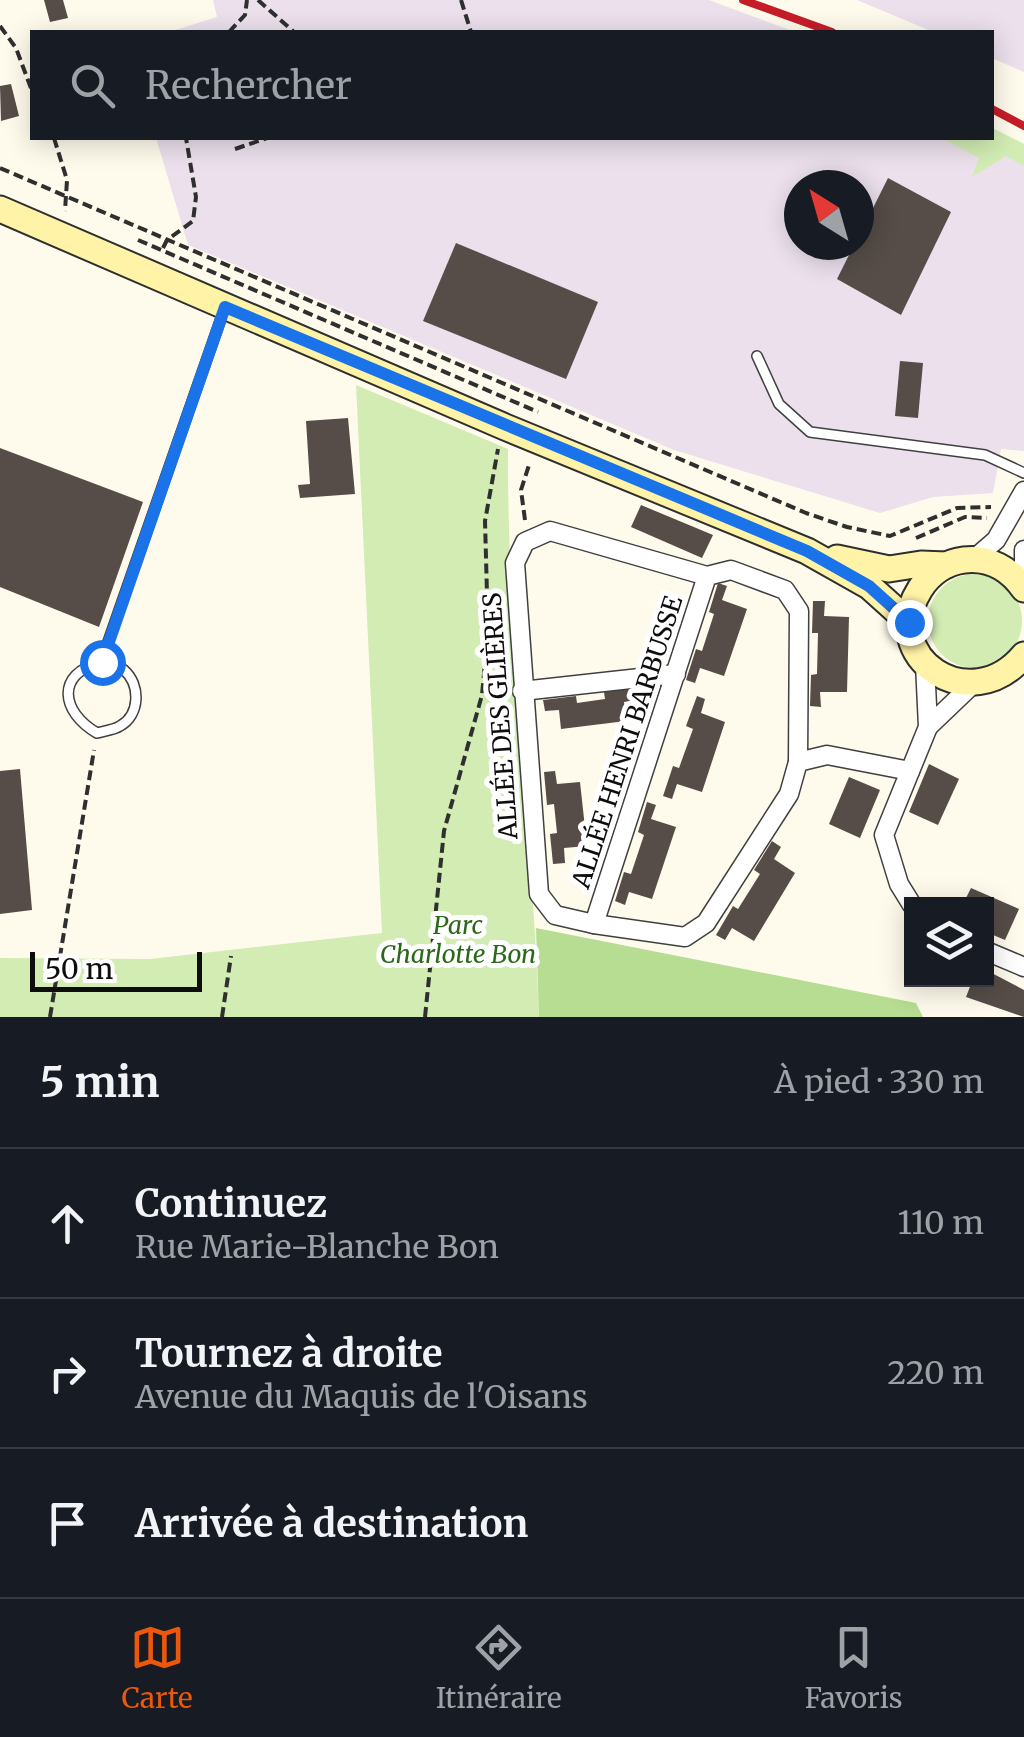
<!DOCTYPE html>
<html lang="fr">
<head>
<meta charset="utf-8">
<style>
  :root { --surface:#171b24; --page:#242831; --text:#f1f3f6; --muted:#9ea1a6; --line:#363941; --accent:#ea580c }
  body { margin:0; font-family:Merriweather,serif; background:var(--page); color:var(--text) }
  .controls { position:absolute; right:30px; bottom:30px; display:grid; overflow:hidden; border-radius:0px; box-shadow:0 5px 25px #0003 }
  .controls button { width:90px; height:90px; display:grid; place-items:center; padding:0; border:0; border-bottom:2px solid var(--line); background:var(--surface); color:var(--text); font:50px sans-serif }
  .compass { position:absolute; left:784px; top:170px; width:90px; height:90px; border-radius:50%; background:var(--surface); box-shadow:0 5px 25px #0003; rotate:323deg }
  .scale { position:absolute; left:30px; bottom:25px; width:172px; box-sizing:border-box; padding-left:10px; border:5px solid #0d0d0d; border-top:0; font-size:28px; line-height:35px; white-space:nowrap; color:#0d0d0d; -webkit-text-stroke:8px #fff; paint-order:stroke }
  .stop { position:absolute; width:30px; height:30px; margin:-22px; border:8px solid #1a73e8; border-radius:50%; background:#fff }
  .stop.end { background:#1a73e8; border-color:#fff; box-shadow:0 2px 10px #0008 }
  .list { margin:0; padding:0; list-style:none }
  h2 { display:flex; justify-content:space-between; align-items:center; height:130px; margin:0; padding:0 40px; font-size:42px }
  h2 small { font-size:32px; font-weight:400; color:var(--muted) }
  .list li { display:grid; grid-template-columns:65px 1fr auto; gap:30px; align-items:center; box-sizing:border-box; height:150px; padding:0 40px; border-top:2px solid var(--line) }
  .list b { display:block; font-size:38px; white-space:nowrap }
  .list p { margin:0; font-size:32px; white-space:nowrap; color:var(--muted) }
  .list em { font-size:32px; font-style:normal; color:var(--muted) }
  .icon { flex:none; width:55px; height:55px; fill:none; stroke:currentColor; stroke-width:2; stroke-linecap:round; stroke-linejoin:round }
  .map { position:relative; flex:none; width:1024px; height:1017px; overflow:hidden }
  .search { position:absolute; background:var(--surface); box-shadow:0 5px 25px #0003; left:30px; right:30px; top:30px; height:110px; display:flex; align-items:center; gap:25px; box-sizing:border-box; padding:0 35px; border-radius:0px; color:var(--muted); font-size:38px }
  .sheet { height:580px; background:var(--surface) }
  nav { display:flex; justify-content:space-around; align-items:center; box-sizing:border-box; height:140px; border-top:2px solid var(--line); background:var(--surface); font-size:28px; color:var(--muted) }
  nav a { display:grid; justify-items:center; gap:5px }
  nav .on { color:var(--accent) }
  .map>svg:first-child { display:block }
  .industrial { fill:#ebe0ec; fill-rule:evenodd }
  .green { fill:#d2ecb4 }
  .forest { fill:#b6dd92 }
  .building { fill:#564d48 }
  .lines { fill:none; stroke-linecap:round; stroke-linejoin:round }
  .lane-casing { stroke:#404040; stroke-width:12 }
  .street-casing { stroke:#404040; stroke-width:21 }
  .secondary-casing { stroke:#2f2f2f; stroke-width:29 }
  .path { stroke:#2f2f2f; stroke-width:4; stroke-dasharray:10 5; stroke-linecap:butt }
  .lane { stroke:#fff; stroke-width:9 }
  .street { stroke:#fff; stroke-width:18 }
  .secondary { stroke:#fff3a7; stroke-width:25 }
  .rail { stroke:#c51d28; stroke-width:8 }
  .route { stroke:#1a73e8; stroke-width:12 }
  .labels { text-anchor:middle; stroke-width:10; stroke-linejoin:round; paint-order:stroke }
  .street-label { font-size:25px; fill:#0d0d0d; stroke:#fff }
  .park-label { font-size:25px; font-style:italic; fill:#2b6819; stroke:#fff }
</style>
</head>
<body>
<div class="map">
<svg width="1024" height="1017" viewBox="0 0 1024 1017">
  <rect width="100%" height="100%" fill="#fffbec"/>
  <g class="industrial">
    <path d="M213,0H709L795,32H169L217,17Z"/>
    <path d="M857,0H1024V72L992,58V32H933Z"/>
    <path d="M992,128L1024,144V451L1001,449L993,493L933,497L880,513L674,450L188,245L156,138H992ZM799,185H859V245H799Z"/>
  </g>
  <g class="green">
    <path d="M992,128L1024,144V166L1006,156L972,177L979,158L941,138H992Z"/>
    <path d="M356,385L508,449C507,639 532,827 539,1017H0V958L150,959L382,933Z"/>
    <circle cx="975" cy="621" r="47"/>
  </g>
  <path class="forest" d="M536,928L916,1003L923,1017H539Z"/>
  <g class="building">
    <path d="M44,0H63L68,18L50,22Z"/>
    <path d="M11,84L19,116L1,121L0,86Z"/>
    <path d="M888,178L951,212L901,315L837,279L854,245H859V236Z"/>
    <path d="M456,243L598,302L566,379L423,321Z"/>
    <path d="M900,361L923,363L918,418L895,416Z"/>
    <path d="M348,418L355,494L300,498L298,485L310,484L306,421Z"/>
    <path d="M0,448L143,502L99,627L0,587Z"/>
    <path d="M641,505L713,535L702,558L631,527Z"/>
    <path d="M718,583L727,586L722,600L747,609L724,676L700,668L695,683L686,680L696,649L702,651L714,614L709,612Z"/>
    <path d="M813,601H825L824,616L849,617L847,692H820L821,707L810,706L811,675L817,674L818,633H812Z"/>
    <path d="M637,688L638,700L624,702L626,721L561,729L559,710L545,711L543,700L576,696L577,703L605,699L604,692Z"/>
    <path d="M697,696L705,699L701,713L725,722L702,792L677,784L672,799L663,796L673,766L679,768L693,729L686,726Z"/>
    <path d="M929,764L959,779L938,825L909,812Z"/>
    <path d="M20,769L32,910L0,914V771Z"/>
    <path d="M555,771L557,784L580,782L587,846L564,848L565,863L553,864L550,834L557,833L554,804L547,805L544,772Z"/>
    <path d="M849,777L880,790L860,838L829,824Z"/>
    <path d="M647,802L656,805L651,819L676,827L652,899L629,892L625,905L615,901L624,872L631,874L644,835L638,832Z"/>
    <path d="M772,841L781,847L774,859L795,873L754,941L732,928L725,940L716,935L733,906L738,909L760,874L754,870Z"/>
    <path d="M971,888L1019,909L1005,940L986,932V904H963Z"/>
    <path d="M986,970L1024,990V1017L966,997L973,979H986Z"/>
  </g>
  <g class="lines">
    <g class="lane-casing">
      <g id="lane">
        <path d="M757,356L779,404L810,432L985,455L1024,473"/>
        <path d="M101,662C108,664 119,666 124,670C141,685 140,715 120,726C114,730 104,731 97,733C61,712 55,674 101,662L224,310"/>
      </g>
    </g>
    <g class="street-casing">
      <g id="street">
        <path d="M550,531L707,576L731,570L785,590L799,611L798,762L789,794L706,923L685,937L594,924L555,915L539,894L515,563L525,542Z"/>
        <path d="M1024,550V566"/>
        <path d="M974,559L996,540L1024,491"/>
        <path d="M522,691L676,674"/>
        <path d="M928,727L973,684"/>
        <path d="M798,762L827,755L910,771"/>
        <path d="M912,905L899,884L884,835L928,727L925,664"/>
        <path d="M594,924L707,576"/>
        <path d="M986,951L1024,967"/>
      </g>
    </g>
    <g class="secondary-casing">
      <g id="secondary">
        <path d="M0,209L505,427L807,551L869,586L909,622"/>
        <path d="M837,558L889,569L921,564L946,565"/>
        <path d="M1024,589C1010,569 989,557 964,560C946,562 930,573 920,589C877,657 970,720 1024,655"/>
      </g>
    </g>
    <g class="path">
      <path d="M258,0L294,32"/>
      <path d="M461,0L471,32"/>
      <path d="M0,26L16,48L32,91"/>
      <path d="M229,32L245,15L247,0"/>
      <path d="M54,138L67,180L65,211"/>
      <path d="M235,149L267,138"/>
      <path d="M0,168L806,513L847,527L890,536L957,508L991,507"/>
      <path d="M138,240L538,412"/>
      <path d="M163,248L167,240L193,221L196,197L186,138"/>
      <path d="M525,520L521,490L530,462"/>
      <path d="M916,538L965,517L987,518"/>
      <path d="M50,1017L94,750"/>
      <path d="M222,1017L231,956"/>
      <path d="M425,1017L444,831L482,695L488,631L485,521L498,449"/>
    </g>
    <use href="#lane" class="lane"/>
    <use href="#street" class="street"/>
    <use href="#secondary" class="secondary"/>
    <g class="rail">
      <path d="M743,0L832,32"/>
      <path d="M992,109L1024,126"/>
    </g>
  </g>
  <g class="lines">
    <path class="route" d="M102,662L225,307L807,551L869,586L909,622"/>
  </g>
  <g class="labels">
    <g class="street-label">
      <text transform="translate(500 716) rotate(-94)" y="9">ALLÉE DES GLIÈRES</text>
      <text transform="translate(627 742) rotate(-72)" y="9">ALLÉE HENRI BARBUSSE</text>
    </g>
    <g class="park-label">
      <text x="458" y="934">Parc<tspan x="458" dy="29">Charlotte Bon</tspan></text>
    </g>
  </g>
</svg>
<div class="controls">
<button><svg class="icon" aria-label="layers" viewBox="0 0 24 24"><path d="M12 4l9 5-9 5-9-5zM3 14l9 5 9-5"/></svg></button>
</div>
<svg class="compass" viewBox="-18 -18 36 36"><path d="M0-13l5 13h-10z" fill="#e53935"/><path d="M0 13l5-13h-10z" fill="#9ea1a6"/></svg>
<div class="scale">50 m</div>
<div class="stop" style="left:102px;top:662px"></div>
<div class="stop end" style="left:909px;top:622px"></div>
<div class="search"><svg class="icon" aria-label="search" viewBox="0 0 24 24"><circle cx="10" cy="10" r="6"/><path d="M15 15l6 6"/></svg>Rechercher</div>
</div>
<section class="sheet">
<h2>5 min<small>À pied · 330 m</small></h2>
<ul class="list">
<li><svg class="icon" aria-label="ahead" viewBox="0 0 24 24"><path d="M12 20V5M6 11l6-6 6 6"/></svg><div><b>Continuez</b><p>Rue Marie-Blanche Bon</p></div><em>110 m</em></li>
<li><svg class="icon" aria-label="right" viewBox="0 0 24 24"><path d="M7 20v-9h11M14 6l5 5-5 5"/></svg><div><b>Tournez à droite</b><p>Avenue du Maquis de l'Oisans</p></div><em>220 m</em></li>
<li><svg class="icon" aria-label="arrive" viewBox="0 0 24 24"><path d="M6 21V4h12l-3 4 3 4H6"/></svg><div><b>Arrivée à destination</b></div></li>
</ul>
</section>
<nav>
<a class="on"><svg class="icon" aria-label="map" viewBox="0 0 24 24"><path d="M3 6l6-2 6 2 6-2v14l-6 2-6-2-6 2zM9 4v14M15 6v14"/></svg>Carte</a>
<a><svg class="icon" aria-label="directions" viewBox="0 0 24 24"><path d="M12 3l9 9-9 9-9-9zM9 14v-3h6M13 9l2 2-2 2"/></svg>Itinéraire</a>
<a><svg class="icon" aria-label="saved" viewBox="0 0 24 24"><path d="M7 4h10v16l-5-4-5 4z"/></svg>Favoris</a>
</nav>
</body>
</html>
